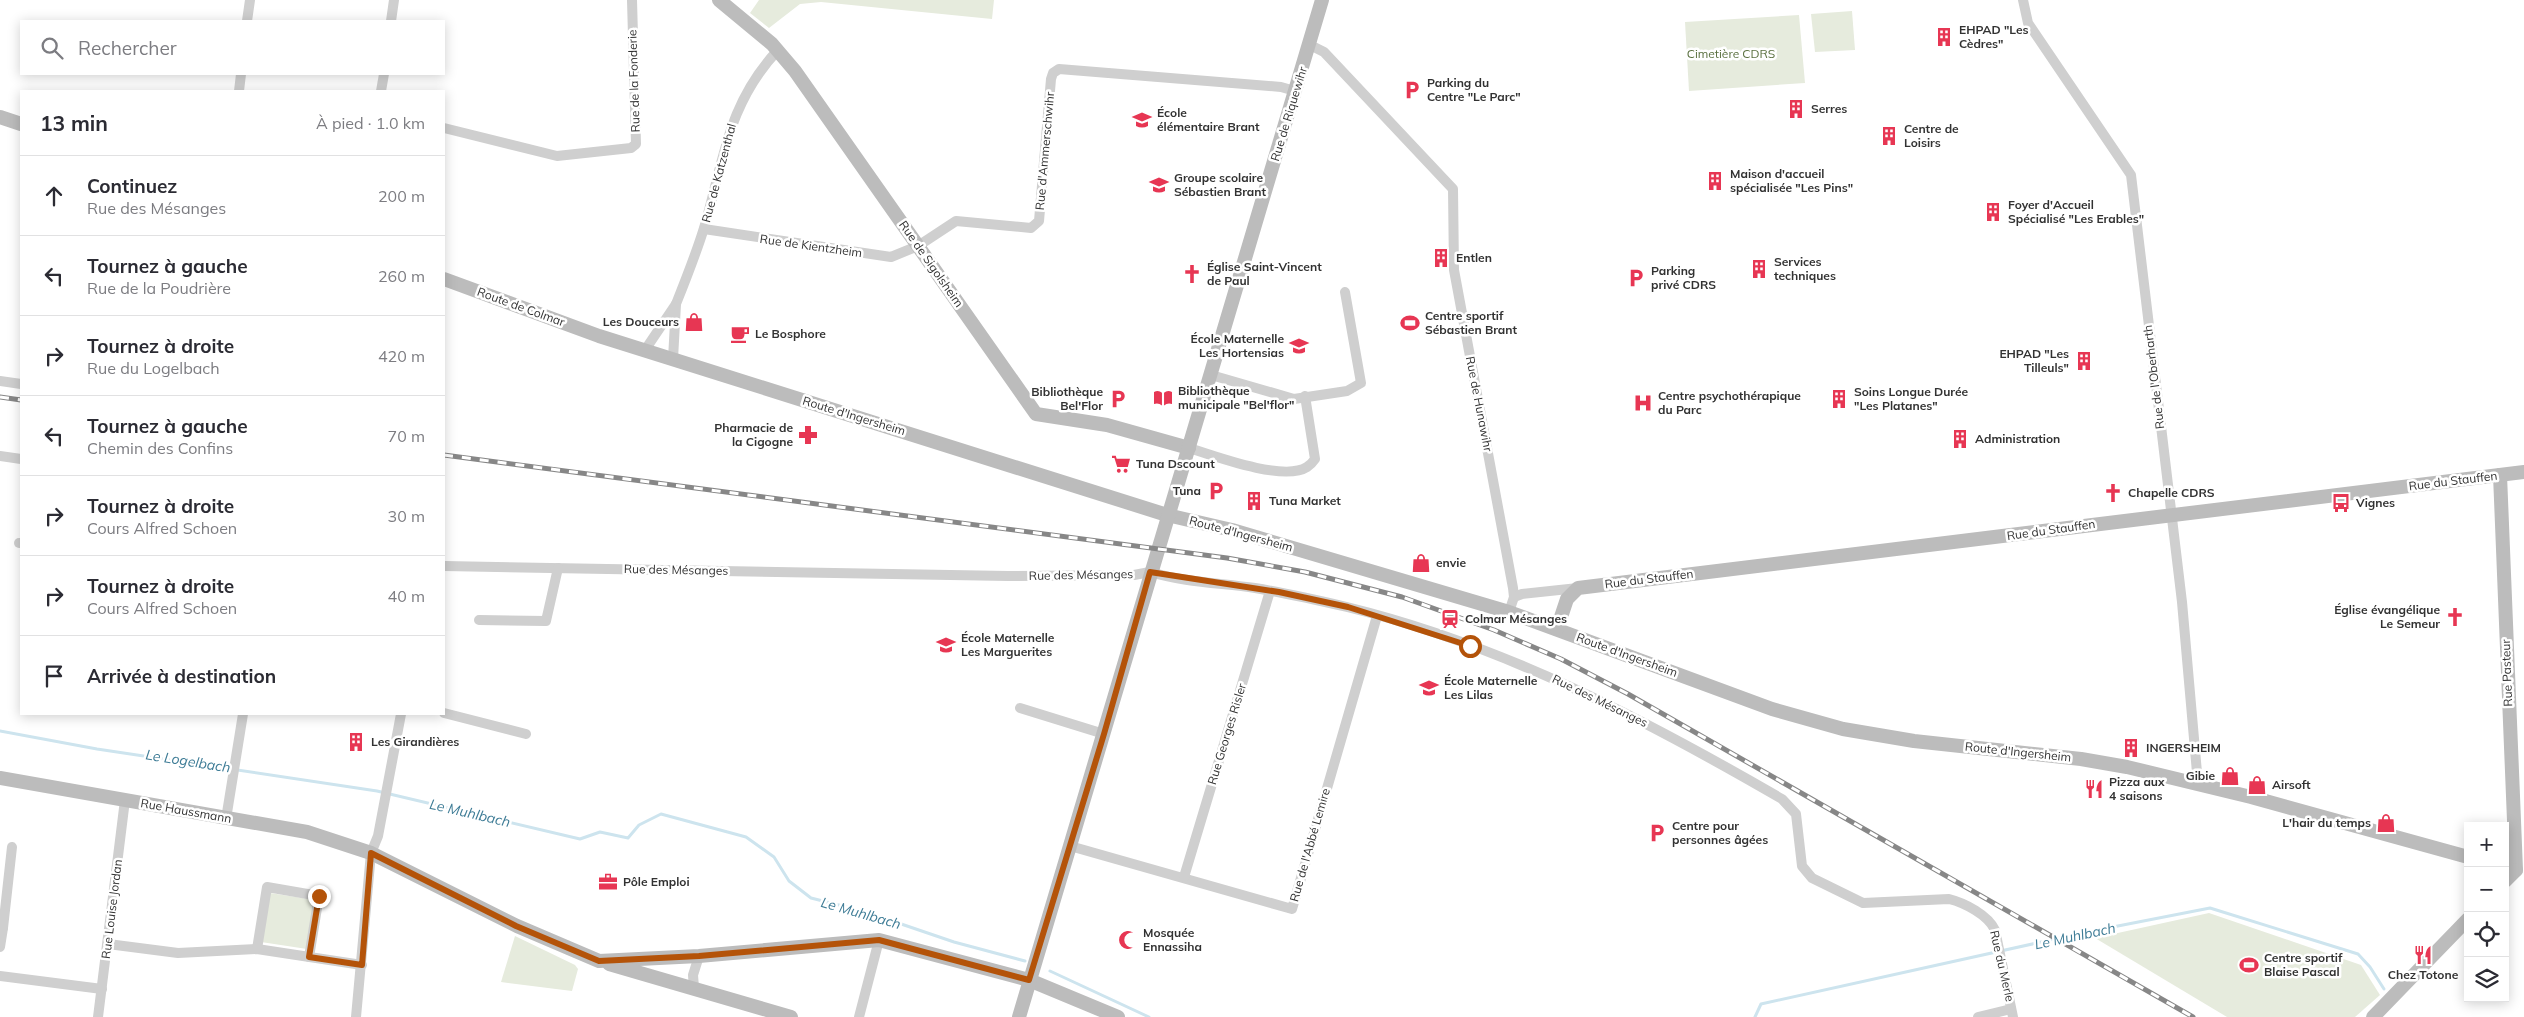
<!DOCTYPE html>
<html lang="fr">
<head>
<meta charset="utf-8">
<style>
  :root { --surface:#fff; --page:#f7f7f7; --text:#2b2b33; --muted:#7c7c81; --line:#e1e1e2 }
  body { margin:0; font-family:Mulish,sans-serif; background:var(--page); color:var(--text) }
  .controls { position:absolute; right:15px; bottom:15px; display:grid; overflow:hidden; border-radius:0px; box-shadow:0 2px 12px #0003 }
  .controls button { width:45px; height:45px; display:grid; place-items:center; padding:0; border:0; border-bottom:1px solid var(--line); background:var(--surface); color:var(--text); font:25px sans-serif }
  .stop { position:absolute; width:15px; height:15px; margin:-11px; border:4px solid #b45309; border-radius:50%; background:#fff }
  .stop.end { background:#b45309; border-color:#fff; box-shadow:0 1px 5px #0008 }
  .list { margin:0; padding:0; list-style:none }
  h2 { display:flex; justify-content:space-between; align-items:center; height:65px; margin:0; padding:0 20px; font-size:21px }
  h2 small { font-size:16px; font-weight:400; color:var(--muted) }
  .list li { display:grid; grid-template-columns:32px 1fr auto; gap:15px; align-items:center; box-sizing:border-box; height:80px; padding:0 20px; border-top:1px solid var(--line) }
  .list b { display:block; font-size:19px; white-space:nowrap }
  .list p { margin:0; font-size:16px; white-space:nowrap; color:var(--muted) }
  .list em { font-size:16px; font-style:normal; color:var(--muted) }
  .icon { flex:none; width:28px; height:28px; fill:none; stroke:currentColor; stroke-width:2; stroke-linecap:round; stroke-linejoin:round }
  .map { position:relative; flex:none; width:2524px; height:1017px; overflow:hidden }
  .search { position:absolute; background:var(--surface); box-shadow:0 2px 12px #0003; left:20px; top:20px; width:425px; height:55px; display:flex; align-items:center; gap:12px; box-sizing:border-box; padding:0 18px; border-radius:0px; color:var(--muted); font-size:19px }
  .panel { position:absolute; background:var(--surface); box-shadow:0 2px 12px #0003; left:20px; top:90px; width:425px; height:625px; border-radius:0px }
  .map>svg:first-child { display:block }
  .green { fill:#e6ebdd }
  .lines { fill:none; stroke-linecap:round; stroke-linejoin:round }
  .stream { stroke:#cde4ee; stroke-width:3 }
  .street { stroke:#cfcfcf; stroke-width:10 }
  .secondary { stroke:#bcbcbc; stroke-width:14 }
  .rail-casing { stroke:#878787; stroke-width:5 }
  .rail { stroke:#fff; stroke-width:3; stroke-dasharray:9; stroke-linecap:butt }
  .route { stroke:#b45309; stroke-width:6 }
  .labels { text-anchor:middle; stroke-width:5; stroke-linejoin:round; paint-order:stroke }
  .poi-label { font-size:12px; font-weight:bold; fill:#323232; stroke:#fff; text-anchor:start }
  .park-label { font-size:12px; fill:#596f3e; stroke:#fff }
  .street-label { font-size:12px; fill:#323232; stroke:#fff }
  .water-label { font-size:14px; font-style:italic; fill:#3e7c96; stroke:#fff }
</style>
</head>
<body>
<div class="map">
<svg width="2524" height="1017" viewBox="0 0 2524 1017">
  <rect width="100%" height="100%" fill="#fff"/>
  <g class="green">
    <path d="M759,0H994L992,19L821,2L800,4L769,28L750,13Z"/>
    <path d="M1852,11L1855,50L1815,52L1811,14Z"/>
    <path d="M1799,15L1805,83L1689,91L1685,22Z"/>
    <path d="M270,893L315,900L307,949L261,942Z"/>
    <path d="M2209,913L2361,965L2380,995L2355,1017H2227L2095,938Z"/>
    <path d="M515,936L575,965L578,969L572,991L501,982Z"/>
  </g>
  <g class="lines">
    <g class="stream">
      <path d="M0,731L97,749L377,791L580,839L600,832L628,838L639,825L661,814L746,837L774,857L789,881L811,898L866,912L954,942L1025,961"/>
      <path d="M1050,971L1149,1017"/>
      <path d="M1755,1017L1761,1004L2082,933L2210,908L2358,954L2370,967L2384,989"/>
    </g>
    <g class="street">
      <path d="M2023,0L2028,23L2131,175L2182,602L2198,784"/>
      <path d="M247,21L250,0"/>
      <path d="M391,21L394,0"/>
      <path d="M1310,45L1324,52L1453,189L1454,270L1513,588L1514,597L1509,612"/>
      <path d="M239,91L241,74"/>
      <path d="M381,91L384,74"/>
      <path d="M444,128L557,156L631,148L636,144L632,0"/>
      <path d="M704,229L891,257L918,246L956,221L1031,228L1039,221L1051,79L1053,73L1059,69L1281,87L1295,91"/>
      <path d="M676,304C686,279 696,254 704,228C724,161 727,104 778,50"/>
      <path d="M645,350L676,304L673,359"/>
      <path d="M1211,375L1294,399L1347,391L1361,383L1345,292"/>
      <path d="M0,381L21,384"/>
      <path d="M1189,448C1214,456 1284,482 1307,467C1310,465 1313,462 1315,459L1305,396"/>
      <path d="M0,456L21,459"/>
      <path d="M19,543H21"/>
      <path d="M444,566L1008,576L1134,575L1150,572C1184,582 1220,583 1255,588C1286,593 1317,600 1347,607C1503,645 1644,719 1782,799L1796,814L1802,866L1812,878L1863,903L1949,899C1965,903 1988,915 1995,930L2013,1017"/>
      <path d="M1514,597L1522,594L1578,588"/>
      <path d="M479,620L546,621L558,568"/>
      <path d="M1020,708L1104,734"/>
      <path d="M444,713L526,734"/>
      <path d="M226,819L243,714"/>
      <path d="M1070,846L1292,909L1377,616"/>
      <path d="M1184,877L1270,591"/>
      <path d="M0,928H3L0,947"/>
      <path d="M3,928L12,847"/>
      <path d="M108,944L178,953L257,949L362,965"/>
      <path d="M257,949L267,887L319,896L309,957"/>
      <path d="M0,976L102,989"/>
      <path d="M694,988L693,975L699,956"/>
      <path d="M98,1017L125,800"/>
      <path d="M356,1017L371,853L378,836L401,714"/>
      <path d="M859,1017L879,940"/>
      <path d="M1978,1017L2011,1009"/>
    </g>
    <g class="secondary">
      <path d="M719,0L772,44L795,71L1036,414L1107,425L1189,448"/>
      <path d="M0,117L21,124"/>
      <path d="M444,279L599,336L1167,515L1232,530L1509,612L1772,709L1843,729L1914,741L2081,759L2127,767L2251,797L2468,857"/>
      <path d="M2500,475L2516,870"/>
      <path d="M1557,629L1567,599L1578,588L2524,472"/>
      <path d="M0,778L307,832L371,853L517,926L599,961L699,956L879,940L1029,980L1118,1017"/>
      <path d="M2505,881L2516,870"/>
      <path d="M609,964L791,1017"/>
      <path d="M1019,1017L1322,0"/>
      <path d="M2373,1017L2468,919"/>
    </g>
    <g class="rail-casing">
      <g id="rail">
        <path d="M0,397L21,400"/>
        <path d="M444,455L1227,558L1305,572L1402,597L1494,630L1561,659L1628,694L2193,1017"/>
      </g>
    </g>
    <use href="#rail" class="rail"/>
  </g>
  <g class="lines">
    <path class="route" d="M319,896L309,957L362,965L371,853L516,926L599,961L699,956L879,940L1029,980L1104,734L1150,572L1279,592L1348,607L1470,646"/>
  </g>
  <defs>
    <g id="building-bare" transform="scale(1.5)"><path d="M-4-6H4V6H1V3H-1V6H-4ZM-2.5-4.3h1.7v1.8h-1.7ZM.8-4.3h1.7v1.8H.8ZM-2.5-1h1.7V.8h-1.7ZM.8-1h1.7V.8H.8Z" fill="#e73653" stroke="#fff" stroke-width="2.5" paint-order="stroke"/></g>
    <g id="parking-bare" transform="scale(1.5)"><path d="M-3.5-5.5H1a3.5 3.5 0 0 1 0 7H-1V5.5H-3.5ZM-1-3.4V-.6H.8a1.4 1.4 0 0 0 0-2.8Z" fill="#e73653" stroke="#fff" stroke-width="2.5" paint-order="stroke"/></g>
    <g id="school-bare" transform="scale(1.5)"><path d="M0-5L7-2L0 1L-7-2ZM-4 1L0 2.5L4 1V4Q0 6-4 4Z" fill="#e73653" stroke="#fff" stroke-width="2.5" paint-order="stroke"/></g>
    <g id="church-bare" transform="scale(1.5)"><path d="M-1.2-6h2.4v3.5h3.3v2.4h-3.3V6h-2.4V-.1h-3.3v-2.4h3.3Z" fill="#e73653" stroke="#fff" stroke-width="2.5" paint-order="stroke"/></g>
    <g id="shop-bare" transform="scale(1.5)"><path d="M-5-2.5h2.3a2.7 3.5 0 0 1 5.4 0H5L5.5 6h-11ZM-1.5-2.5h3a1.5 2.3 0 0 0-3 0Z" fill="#e73653" stroke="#fff" stroke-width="2.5" paint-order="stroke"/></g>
    <g id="stadium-bare" transform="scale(1.5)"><path d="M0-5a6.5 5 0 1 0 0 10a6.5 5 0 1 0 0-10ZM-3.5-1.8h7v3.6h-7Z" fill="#e73653" stroke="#fff" stroke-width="2.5" paint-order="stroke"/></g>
    <g id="cafe-bare" transform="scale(1.5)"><path d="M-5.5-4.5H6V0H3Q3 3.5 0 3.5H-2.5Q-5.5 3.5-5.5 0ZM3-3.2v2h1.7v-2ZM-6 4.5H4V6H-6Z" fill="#e73653" stroke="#fff" stroke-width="2.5" paint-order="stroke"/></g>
    <g id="library-bare" transform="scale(1.5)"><path d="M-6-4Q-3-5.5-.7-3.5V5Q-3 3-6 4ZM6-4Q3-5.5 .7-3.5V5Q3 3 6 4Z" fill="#e73653" stroke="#fff" stroke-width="2.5" paint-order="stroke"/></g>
    <g id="hospital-bare" transform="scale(1.5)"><path d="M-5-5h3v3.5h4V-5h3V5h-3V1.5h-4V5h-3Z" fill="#e73653" stroke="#fff" stroke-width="2.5" paint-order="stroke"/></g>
    <g id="pharmacy-bare" transform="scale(1.5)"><path d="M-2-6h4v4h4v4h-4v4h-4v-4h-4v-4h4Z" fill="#e73653" stroke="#fff" stroke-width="2.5" paint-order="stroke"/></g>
    <g id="supermarket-bare" transform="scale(1.5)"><path d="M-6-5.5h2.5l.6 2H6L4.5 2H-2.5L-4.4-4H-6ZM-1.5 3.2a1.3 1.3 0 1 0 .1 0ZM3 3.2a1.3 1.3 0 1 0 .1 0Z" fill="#e73653" stroke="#fff" stroke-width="2.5" paint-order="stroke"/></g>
    <g id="bus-bare" transform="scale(1.5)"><path d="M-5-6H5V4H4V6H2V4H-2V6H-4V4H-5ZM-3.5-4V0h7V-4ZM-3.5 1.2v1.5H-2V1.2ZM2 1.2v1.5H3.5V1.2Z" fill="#e73653" stroke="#fff" stroke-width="2.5" paint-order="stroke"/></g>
    <g id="station-bare" transform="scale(1.5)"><path d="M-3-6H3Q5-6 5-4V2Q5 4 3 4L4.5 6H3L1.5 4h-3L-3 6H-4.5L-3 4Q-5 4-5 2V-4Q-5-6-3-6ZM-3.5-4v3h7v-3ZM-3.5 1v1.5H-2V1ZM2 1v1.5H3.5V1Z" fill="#e73653" stroke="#fff" stroke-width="2.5" paint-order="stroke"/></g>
    <g id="restaurant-bare" transform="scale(1.5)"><path d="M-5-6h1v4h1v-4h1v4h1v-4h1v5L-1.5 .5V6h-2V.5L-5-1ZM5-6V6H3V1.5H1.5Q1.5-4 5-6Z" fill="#e73653" stroke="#fff" stroke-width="2.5" paint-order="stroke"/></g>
    <g id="office-bare" transform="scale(1.5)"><path d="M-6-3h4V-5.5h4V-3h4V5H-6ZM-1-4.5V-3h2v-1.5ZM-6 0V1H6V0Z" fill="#e73653" stroke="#fff" stroke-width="2.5" paint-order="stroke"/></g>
    <g id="mosque-bare" transform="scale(1.5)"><path d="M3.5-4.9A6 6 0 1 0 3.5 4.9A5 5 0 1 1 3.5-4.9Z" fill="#e73653" stroke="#fff" stroke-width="2.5" paint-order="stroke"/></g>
  </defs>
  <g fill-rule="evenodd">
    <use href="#building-bare" x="1944" y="37"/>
    <use href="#parking-bare" x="1412" y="90"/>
    <use href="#building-bare" x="1796" y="109"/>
    <use href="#school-bare" x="1142" y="120"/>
    <use href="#building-bare" x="1889" y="136"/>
    <use href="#building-bare" x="1715" y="181"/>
    <use href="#school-bare" x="1159" y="185"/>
    <use href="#building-bare" x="1993" y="212"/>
    <use href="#building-bare" x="1441" y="258"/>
    <use href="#building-bare" x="1759" y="269"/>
    <use href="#church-bare" x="1192" y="274"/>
    <use href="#parking-bare" x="1636" y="278"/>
    <use href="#shop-bare" x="694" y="322"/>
    <use href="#stadium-bare" x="1410" y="323"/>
    <use href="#cafe-bare" x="740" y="334"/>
    <use href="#school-bare" x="1299" y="346"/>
    <use href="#building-bare" x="2084" y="361"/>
    <use href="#library-bare" x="1163" y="398"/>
    <use href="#parking-bare" x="1118" y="399"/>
    <use href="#building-bare" x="1839" y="399"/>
    <use href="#hospital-bare" x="1643" y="403"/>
    <use href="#pharmacy-bare" x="808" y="435"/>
    <use href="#building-bare" x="1960" y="439"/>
    <use href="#supermarket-bare" x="1121" y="464"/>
    <use href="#parking-bare" x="1216" y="491"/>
    <use href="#church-bare" x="2113" y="493"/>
    <use href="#building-bare" x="1254" y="501"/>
    <use href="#bus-bare" x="2341" y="503"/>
    <use href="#shop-bare" x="1421" y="563"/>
    <use href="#church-bare" x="2455" y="617"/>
    <use href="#station-bare" x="1450" y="619"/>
    <use href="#school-bare" x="946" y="645"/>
    <use href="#school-bare" x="1429" y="688"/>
    <use href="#building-bare" x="356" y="742"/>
    <use href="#building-bare" x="2131" y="748"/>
    <use href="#shop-bare" x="2230" y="776"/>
    <use href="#shop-bare" x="2257" y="785"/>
    <use href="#restaurant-bare" x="2094" y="789"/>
    <use href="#shop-bare" x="2386" y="823"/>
    <use href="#parking-bare" x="1657" y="833"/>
    <use href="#office-bare" x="608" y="882"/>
    <use href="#mosque-bare" x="1128" y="940"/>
    <use href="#restaurant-bare" x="2423" y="955"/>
    <use href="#stadium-bare" x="2249" y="965"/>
  </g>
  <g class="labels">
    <g class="poi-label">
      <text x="1959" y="34">EHPAD "Les<tspan x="1959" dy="14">Cèdres"</tspan></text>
      <text x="1427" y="87">Parking du<tspan x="1427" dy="14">Centre "Le Parc"</tspan></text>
      <text x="1811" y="113">Serres</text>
      <text x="1157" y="117">École<tspan x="1157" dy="14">élémentaire Brant</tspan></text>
      <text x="1904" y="133">Centre de<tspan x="1904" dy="14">Loisirs</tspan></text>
      <text x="1730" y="178">Maison d'accueil<tspan x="1730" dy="14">spécialisée "Les Pins"</tspan></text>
      <text x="1174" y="182">Groupe scolaire<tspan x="1174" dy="14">Sébastien Brant</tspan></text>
      <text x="2008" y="209">Foyer d'Accueil<tspan x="2008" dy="14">Spécialisé "Les Erables"</tspan></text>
      <text x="1456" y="262">Entlen</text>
      <text x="1774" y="266">Services<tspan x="1774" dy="14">techniques</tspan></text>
      <text x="1207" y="271">Église Saint-Vincent<tspan x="1207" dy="14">de Paul</tspan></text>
      <text x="1651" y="275">Parking<tspan x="1651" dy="14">privé CDRS</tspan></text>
      <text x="1425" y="320">Centre sportif<tspan x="1425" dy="14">Sébastien Brant</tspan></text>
      <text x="679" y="326" text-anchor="end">Les Douceurs</text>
      <text x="755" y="338">Le Bosphore</text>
      <text x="1284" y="343" text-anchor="end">École Maternelle<tspan x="1284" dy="14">Les Hortensias</tspan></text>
      <text x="2069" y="358" text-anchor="end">EHPAD "Les<tspan x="2069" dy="14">Tilleuls"</tspan></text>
      <text x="1178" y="395">Bibliothèque<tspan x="1178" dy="14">municipale "Bel'flor"</tspan></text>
      <text x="1103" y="396" text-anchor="end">Bibliothèque<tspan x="1103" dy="14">Bel'Flor</tspan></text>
      <text x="1854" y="396">Soins Longue Durée<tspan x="1854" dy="14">"Les Platanes"</tspan></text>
      <text x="1658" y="400">Centre psychothérapique<tspan x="1658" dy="14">du Parc</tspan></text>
      <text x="793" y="432" text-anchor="end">Pharmacie de<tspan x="793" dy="14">la Cigogne</tspan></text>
      <text x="1975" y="443">Administration</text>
      <text x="1136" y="468">Tuna Dscount</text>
      <text x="1201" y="495" text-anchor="end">Tuna</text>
      <text x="2128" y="497">Chapelle CDRS</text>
      <text x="1269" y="505">Tuna Market</text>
      <text x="2356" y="507">Vignes</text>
      <text x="1436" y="567">envie</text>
      <text x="2440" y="614" text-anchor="end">Église évangélique<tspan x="2440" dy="14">Le Semeur</tspan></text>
      <text x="1465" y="623">Colmar Mésanges</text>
      <text x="961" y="642">École Maternelle<tspan x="961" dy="14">Les Marguerites</tspan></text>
      <text x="1444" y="685">École Maternelle<tspan x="1444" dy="14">Les Lilas</tspan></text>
      <text x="371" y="746">Les Girandières</text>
      <text x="2146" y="752">INGERSHEIM</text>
      <text x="2215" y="780" text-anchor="end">Gibie</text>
      <text x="2109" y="786">Pizza aux<tspan x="2109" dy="14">4 saisons</tspan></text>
      <text x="2272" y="789">Airsoft</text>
      <text x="2371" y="827" text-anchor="end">L'hair du temps</text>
      <text x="1672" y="830">Centre pour<tspan x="1672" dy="14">personnes âgées</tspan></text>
      <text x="623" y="886">Pôle Emploi</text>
      <text x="1143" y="937">Mosquée<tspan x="1143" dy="14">Ennassiha</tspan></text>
      <text x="2264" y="962">Centre sportif<tspan x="2264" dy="14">Blaise Pascal</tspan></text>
      <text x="2423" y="979" text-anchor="middle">Chez Totone</text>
    </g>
    <g class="park-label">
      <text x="1731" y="58">Cimetière CDRS</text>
    </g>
    <g class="street-label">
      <text transform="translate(634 81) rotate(-92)" y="4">Rue de la Fonderie</text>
      <text transform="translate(1289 114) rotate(-73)" y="4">Rue de Riquewihr</text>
      <text transform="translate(1045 151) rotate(-85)" y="4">Rue d'Ammerschwihr</text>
      <text transform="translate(719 173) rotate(-75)" y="4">Rue de Katzenthal</text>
      <text transform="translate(811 246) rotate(8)" y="4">Rue de Kientzheim</text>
      <text transform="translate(931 264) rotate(55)" y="4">Rue de Sigolsheim</text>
      <text transform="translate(521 307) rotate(20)" y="4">Route de Colmar</text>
      <text transform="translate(2154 377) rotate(-97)" y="4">Rue de l'Oberharth</text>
      <text transform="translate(1479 404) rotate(79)" y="4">Rue de Hunawihr</text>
      <text transform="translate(854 416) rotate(17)" y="4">Route d'Ingersheim</text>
      <text transform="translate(2453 481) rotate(-7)" y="4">Rue du Stauffen</text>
      <text transform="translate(2051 530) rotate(-8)" y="4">Rue du Stauffen</text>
      <text transform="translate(1241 534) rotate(15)" y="4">Route d'Ingersheim</text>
      <text transform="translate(676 570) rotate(1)" y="4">Rue des Mésanges</text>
      <text transform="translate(1081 575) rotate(-1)" y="4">Rue des Mésanges</text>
      <text transform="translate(1649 579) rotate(-7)" y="4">Rue du Stauffen</text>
      <text transform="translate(1627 655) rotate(20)" y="4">Route d'Ingersheim</text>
      <text transform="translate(2507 673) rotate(-92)" y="4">Rue Pasteur</text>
      <text transform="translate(1600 701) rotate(26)" y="4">Rue des Mésanges</text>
      <text transform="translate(1227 734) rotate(-73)" y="4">Rue Georges Risler</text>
      <text transform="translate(2018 752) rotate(6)" y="4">Route d'Ingersheim</text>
      <text transform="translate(186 811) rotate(10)" y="4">Rue Haussmann</text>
      <text transform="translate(1310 845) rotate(-74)" y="4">Rue de l'Abbé Lemire</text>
      <text transform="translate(112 909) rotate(-83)" y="4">Rue Louise Jordan</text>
      <text transform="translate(2002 966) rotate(77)" y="4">Rue du Merle</text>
    </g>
    <g class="water-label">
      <text transform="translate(188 761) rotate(9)" y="5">Le Logelbach</text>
      <text transform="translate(470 813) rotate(13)" y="5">Le Muhlbach</text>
      <text transform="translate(861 913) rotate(16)" y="5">Le Muhlbach</text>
      <text transform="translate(2075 936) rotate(-12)" y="5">Le Muhlbach</text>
    </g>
  </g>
</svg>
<div class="controls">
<button>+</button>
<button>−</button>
<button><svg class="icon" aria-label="locate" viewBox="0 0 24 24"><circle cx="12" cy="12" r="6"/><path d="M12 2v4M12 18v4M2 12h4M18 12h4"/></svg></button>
<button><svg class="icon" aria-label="layers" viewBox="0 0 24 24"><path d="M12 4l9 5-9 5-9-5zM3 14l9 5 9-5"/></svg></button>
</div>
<div class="stop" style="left:1470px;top:646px"></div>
<div class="stop end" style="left:319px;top:896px"></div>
<div class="search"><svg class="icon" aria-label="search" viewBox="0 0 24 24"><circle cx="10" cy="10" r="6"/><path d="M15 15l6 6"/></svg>Rechercher</div>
<section class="panel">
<h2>13 min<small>À pied · 1.0 km</small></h2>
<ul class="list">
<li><svg class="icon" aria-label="ahead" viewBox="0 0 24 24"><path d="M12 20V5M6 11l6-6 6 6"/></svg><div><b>Continuez</b><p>Rue des Mésanges</p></div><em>200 m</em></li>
<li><svg class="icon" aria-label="left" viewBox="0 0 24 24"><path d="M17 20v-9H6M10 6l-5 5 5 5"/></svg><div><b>Tournez à gauche</b><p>Rue de la Poudrière</p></div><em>260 m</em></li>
<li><svg class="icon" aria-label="right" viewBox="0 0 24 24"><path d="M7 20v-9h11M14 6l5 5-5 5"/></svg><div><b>Tournez à droite</b><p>Rue du Logelbach</p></div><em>420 m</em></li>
<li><svg class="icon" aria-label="left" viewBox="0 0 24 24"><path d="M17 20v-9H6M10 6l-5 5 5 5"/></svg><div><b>Tournez à gauche</b><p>Chemin des Confins</p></div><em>70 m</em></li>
<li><svg class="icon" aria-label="right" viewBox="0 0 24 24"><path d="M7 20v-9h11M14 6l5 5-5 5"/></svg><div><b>Tournez à droite</b><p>Cours Alfred Schoen</p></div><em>30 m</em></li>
<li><svg class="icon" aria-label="right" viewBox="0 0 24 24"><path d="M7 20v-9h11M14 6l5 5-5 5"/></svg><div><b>Tournez à droite</b><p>Cours Alfred Schoen</p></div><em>40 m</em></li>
<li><svg class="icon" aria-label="arrive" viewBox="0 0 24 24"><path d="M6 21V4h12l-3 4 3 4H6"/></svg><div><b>Arrivée à destination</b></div></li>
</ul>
</section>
</div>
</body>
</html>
